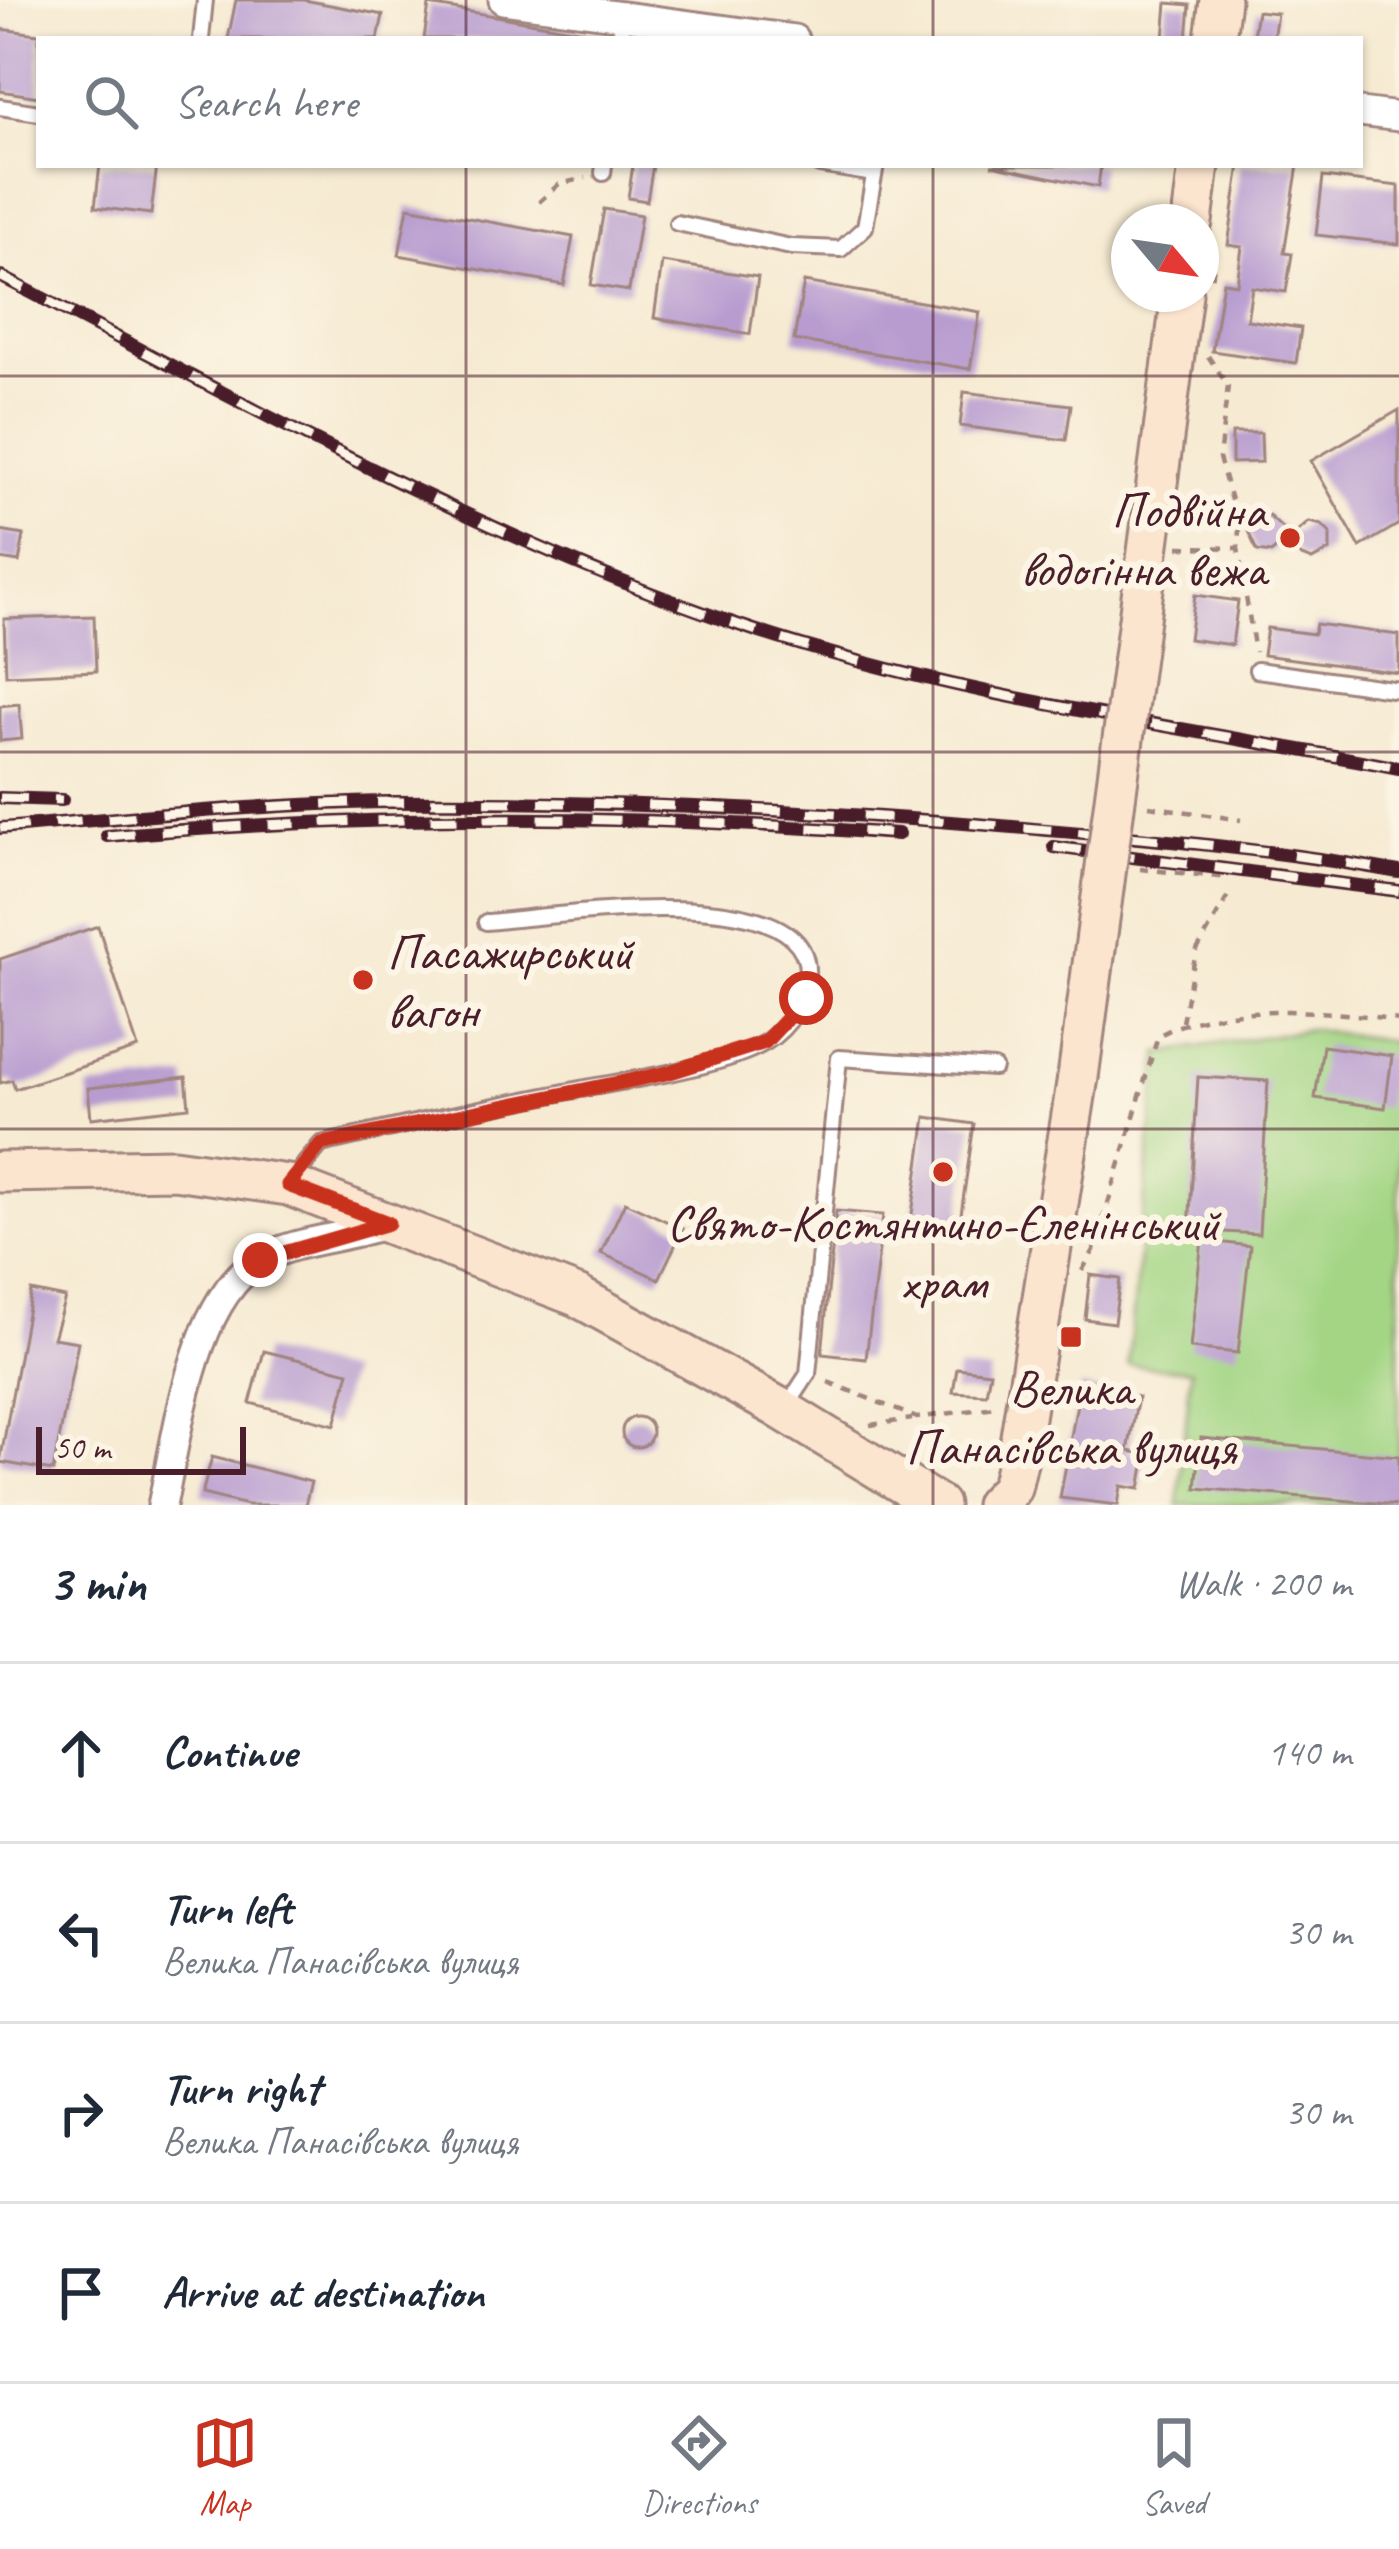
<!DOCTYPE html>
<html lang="en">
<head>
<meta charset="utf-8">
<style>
  :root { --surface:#fff; --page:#f6f6f7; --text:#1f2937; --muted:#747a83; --line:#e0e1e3; --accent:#c8321e }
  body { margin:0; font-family:Caveat,sans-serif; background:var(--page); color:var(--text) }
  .compass { position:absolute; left:1111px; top:204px; width:108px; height:108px; border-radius:50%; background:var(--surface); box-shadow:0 3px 9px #0004; rotate:119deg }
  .scale { position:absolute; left:36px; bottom:30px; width:210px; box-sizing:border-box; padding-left:12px; border:6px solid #4a1f2b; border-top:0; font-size:33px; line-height:42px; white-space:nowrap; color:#4a1f2b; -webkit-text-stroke:9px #fcf5e5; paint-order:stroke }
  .stop { position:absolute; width:36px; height:36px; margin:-27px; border:9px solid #c8321e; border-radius:50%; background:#fff }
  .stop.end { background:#c8321e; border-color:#fff; box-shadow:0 3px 12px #0008 }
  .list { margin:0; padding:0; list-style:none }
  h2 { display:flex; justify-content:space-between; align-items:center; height:156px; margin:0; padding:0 48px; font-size:51px }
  h2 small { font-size:39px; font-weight:400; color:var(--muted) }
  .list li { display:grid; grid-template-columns:78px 1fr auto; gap:36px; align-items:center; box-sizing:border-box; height:180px; padding:0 48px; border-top:3px solid var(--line) }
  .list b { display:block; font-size:45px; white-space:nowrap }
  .list p { margin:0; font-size:39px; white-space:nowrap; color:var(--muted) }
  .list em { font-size:39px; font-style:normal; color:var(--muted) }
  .icon { flex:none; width:66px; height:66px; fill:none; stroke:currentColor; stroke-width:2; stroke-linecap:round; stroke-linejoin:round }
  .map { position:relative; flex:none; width:1399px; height:1505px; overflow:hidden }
  .search { position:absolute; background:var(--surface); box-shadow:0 3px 9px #0004; left:36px; right:36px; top:36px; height:132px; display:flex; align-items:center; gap:30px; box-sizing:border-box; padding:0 42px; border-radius:0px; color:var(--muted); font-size:45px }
  .sheet { height:876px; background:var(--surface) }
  nav { display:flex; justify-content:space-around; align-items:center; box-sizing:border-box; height:168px; border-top:3px solid var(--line); background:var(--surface); font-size:33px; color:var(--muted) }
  nav a { display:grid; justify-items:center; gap:6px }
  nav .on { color:var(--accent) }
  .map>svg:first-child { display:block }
  .green { fill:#a3d584; stroke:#767a58; stroke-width:3 }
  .building { fill:#b89cd0 }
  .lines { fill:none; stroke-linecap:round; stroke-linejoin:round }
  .lane-casing { stroke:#a0847e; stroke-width:20 }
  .street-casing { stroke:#a0847e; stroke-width:33 }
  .secondary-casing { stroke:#a0847e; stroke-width:45 }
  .path { stroke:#a0847e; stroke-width:4.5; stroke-dasharray:9 9; stroke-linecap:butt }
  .lane { stroke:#fff; stroke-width:14 }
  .street { stroke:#fff; stroke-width:27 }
  .secondary { stroke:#fce5cf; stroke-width:39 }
  .rail-casing { stroke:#4a1f2b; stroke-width:14 }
  .rail { stroke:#fcf5e5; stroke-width:9; stroke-dasharray:27; stroke-linecap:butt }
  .secondary-bridge-casing { stroke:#a0847e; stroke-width:45; stroke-linecap:butt }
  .secondary-bridge { stroke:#fce5cf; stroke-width:39 }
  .route { stroke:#c8321e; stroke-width:15 }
  .grid { fill:none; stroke:#4a1f2b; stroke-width:3; stroke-opacity:0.55 }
  .poi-dot { fill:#c8321e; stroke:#fcf5e5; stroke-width:4.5 }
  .labels { text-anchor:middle; stroke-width:12; stroke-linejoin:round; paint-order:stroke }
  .poi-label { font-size:51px; fill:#4a1f2b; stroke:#fcf5e5 }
</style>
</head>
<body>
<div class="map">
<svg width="1399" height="1505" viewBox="0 0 1399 1505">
  <rect width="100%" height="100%" fill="#fcf5e5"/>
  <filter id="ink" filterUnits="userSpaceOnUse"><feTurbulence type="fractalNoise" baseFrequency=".00833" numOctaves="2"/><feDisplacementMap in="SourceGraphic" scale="24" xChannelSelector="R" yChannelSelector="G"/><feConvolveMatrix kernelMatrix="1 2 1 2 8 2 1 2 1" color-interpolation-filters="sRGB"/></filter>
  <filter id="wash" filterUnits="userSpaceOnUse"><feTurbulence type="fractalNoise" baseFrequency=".004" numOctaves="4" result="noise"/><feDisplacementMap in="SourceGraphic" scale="48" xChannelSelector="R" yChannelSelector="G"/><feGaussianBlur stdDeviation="2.7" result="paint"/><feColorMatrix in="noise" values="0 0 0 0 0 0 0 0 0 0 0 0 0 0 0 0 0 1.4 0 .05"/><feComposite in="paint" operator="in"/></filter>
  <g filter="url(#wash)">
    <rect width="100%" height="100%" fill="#f6ead2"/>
    <path class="green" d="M1311,1029L1399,1042V1505H1178L1191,1370L1128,1365L1159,1053Z"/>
    <g id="blocks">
      <g class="building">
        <path d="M236,0H304L383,15L378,39H228Z"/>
        <path d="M1167,3L1190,5L1187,39H1164Z"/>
        <path d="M429,5L601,34L600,39H424Z"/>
        <path d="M1257,11L1277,13L1273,39L1253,36Z"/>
        <path d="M0,29L53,36L39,39V97L0,91Z"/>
        <path d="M100,165H157L151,214L95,207Z"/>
        <path d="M633,165H653L647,201L628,198Z"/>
        <path d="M991,165H1101L1098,187Z"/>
        <path d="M1240,165H1298L1284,253L1292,254L1286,292L1252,287L1247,320L1301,328L1296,363L1212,351L1223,282L1237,284L1242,247L1228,245Z"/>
        <path d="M1323,177L1399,186V244L1316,235Z"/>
        <path d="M408,207L573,237L564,285L399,255Z"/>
        <path d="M604,209L641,215L629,291L591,285Z"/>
        <path d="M662,262L758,277L750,334L654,318Z"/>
        <path d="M804,282L980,312L970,369L794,340Z"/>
        <path d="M964,392L1071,405L1066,440L960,426Z"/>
        <path d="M1399,410V524L1360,547L1311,461Z"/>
        <path d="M1232,433H1261L1262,462L1232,463Z"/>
        <path d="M1268,515L1285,531L1296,533L1309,522L1322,525L1330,533V550L1312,560L1299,555L1293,543L1284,542L1271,553L1257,551L1248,531L1253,520Z"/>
        <path d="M0,531L24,535L19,562L0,559Z"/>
        <path d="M1195,595L1238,601L1232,645L1189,639Z"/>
        <path d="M94,616L96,671L6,675L4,619Z"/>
        <path d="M1316,624L1399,635V673L1263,655L1267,628L1314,634Z"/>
        <path d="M19,704L22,739L0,741V706Z"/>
        <path d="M98,926L138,1048L15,1089L12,1080L0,1083V959Z"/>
        <path d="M1323,1046L1392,1056L1385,1108L1315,1098Z"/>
        <path d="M186,1077L189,1107L91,1118L88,1088Z"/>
        <path d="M1198,1077L1268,1081L1259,1234L1189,1230Z"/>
        <path d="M926,1117L974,1124L959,1228L911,1221Z"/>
        <path d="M625,1202L683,1229L659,1279L601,1253Z"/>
        <path d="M836,1211L883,1215L866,1359L822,1354Z"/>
        <path d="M1202,1240L1250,1246L1238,1353L1190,1348Z"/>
        <path d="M1090,1275L1120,1279L1114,1323L1085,1319Z"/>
        <path d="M31,1291L65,1298L53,1338L78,1342L53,1471L0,1462Z"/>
        <path d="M264,1351L349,1372L335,1425L250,1403Z"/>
        <path d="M957,1368L990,1372L986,1394L953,1392Z"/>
        <path d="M1080,1387L1138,1397L1128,1451L1146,1454L1140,1489L1121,1486L1118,1505L1060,1498Z"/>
        <circle cx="637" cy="1432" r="15"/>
        <path d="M1201,1438L1399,1456V1505L1196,1488Z"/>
        <path d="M212,1457L311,1482L305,1505H247L202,1494Z"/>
      </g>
    </g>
  </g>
  <g filter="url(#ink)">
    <use href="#blocks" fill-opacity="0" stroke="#a0847e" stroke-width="3"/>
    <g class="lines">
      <g class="lane-casing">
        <g id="lane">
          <path d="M201,39L205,0"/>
          <path d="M619,39L622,19"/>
          <path d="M0,107L39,113"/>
          <path d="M819,165L874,174"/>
          <path d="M603,173L604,165"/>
          <path d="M677,223L791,247L841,249L865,227L876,165"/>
          <path d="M1257,670L1399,690"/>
          <path d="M291,1181L321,1144C407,1124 493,1106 580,1089C630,1080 725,1067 766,1042C790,1027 805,1002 807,975C813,874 547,918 486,922"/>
          <path d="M787,1406L808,1374L839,1058L994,1068"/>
        </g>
      </g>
      <g class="street-casing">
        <g id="street">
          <path d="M503,0L794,39"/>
          <path d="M1360,112L1399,117"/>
          <path d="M162,1505C178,1435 192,1297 262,1259C300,1238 348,1239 388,1223"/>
        </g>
      </g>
      <g class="secondary-casing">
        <g id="secondary">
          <path d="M1215,39L1220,0"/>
          <path d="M1192,222L1199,165"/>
          <path d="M1153,514L1182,294"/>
          <path d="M0,1172L174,1169L288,1185L577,1296L776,1406L938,1505"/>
          <path d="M995,1505L1011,1488L1017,1462L1078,1077"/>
        </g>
      </g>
      <g class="path">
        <path d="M539,202L559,184L586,178"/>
        <path d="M1205,254L1214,263L1212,281"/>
        <path d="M1208,356L1228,386L1219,458L1239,528L1238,548L1255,652"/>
        <path d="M1179,547L1238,548"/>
        <path d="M1149,806L1241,820"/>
        <path d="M1140,869L1229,878"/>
        <path d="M1182,1022L1196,952L1231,891"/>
        <path d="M1082,1271L1094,1250L1158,1036C1220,1000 1329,1011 1399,1020"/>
        <path d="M828,1382L917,1418L995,1407"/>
        <path d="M870,1425L912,1419"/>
      </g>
      <use href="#lane" class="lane"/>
      <use href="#street" class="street"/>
      <use href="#secondary" class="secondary"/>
      <g class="rail-casing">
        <g id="rail">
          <path d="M0,276C241,401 478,536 736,624C949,697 1178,726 1399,768"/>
          <path d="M0,798L62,800"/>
          <path d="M0,828C130,817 260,804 391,802C596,800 797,809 1001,826C1135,837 1267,848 1399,872"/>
          <path d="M107,836C369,813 637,814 898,834"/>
          <path d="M1054,847L1399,891"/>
        </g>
      </g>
      <use href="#rail" class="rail"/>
      <g class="secondary-bridge-casing">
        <path id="secondary-bridge" d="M1078,1077L1153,514"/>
      </g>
      <use href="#secondary-bridge" class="secondary-bridge"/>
    </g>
  </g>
  <g class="lines" filter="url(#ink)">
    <path class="route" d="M260,1260L388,1223L288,1185L321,1144L667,1073L765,1042L806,998"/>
  </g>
  <path class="grid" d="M466,0V39M933,0V39M466,165V1505M933,165V1505M0,376H1399M0,752H1399M0,1129H1399"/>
  <g class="poi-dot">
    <circle cx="1290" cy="538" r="12"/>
    <circle cx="363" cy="980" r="12"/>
    <circle cx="943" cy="1172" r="12"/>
    <rect x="1059" y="1325" width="24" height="24" rx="6"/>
  </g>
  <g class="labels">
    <g class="poi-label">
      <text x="1266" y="527" text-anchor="end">Подвійна<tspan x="1266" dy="59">водогінна вежа</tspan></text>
      <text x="387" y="969" text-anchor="start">Пасажирський<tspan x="387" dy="59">вагон</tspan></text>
      <text x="943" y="1240">Свято-Костянтино-Єленінський<tspan x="943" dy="59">храм</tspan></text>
      <text x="1071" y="1405">Велика<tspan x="1071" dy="59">Панасівська вулиця</tspan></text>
    </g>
  </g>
</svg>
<svg class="compass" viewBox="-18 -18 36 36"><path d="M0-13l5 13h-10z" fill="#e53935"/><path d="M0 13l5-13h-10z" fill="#747a83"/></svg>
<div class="scale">50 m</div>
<div class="stop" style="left:806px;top:998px"></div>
<div class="stop end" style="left:260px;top:1260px"></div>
<div class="search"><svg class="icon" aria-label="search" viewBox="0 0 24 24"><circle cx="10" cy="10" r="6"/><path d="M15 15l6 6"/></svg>Search here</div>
</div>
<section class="sheet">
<h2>3 min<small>Walk · 200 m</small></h2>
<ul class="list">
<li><svg class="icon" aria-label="ahead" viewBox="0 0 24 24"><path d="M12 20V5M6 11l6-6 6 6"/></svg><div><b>Continue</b></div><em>140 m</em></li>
<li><svg class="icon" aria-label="left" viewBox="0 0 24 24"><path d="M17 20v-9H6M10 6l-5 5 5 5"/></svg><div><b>Turn left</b><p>Велика Панасівська вулиця</p></div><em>30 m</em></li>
<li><svg class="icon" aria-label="right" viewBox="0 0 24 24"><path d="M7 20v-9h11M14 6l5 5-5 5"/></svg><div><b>Turn right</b><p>Велика Панасівська вулиця</p></div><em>30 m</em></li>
<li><svg class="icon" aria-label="arrive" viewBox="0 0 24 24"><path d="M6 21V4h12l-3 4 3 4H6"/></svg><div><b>Arrive at destination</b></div></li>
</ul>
</section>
<nav>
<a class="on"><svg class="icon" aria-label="map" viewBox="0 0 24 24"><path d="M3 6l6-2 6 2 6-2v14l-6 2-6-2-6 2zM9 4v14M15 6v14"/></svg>Map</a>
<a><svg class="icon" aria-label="directions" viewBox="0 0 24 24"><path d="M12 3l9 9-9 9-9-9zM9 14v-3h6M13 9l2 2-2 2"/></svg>Directions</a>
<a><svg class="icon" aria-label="saved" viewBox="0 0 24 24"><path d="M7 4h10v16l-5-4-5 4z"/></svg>Saved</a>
</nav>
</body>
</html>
